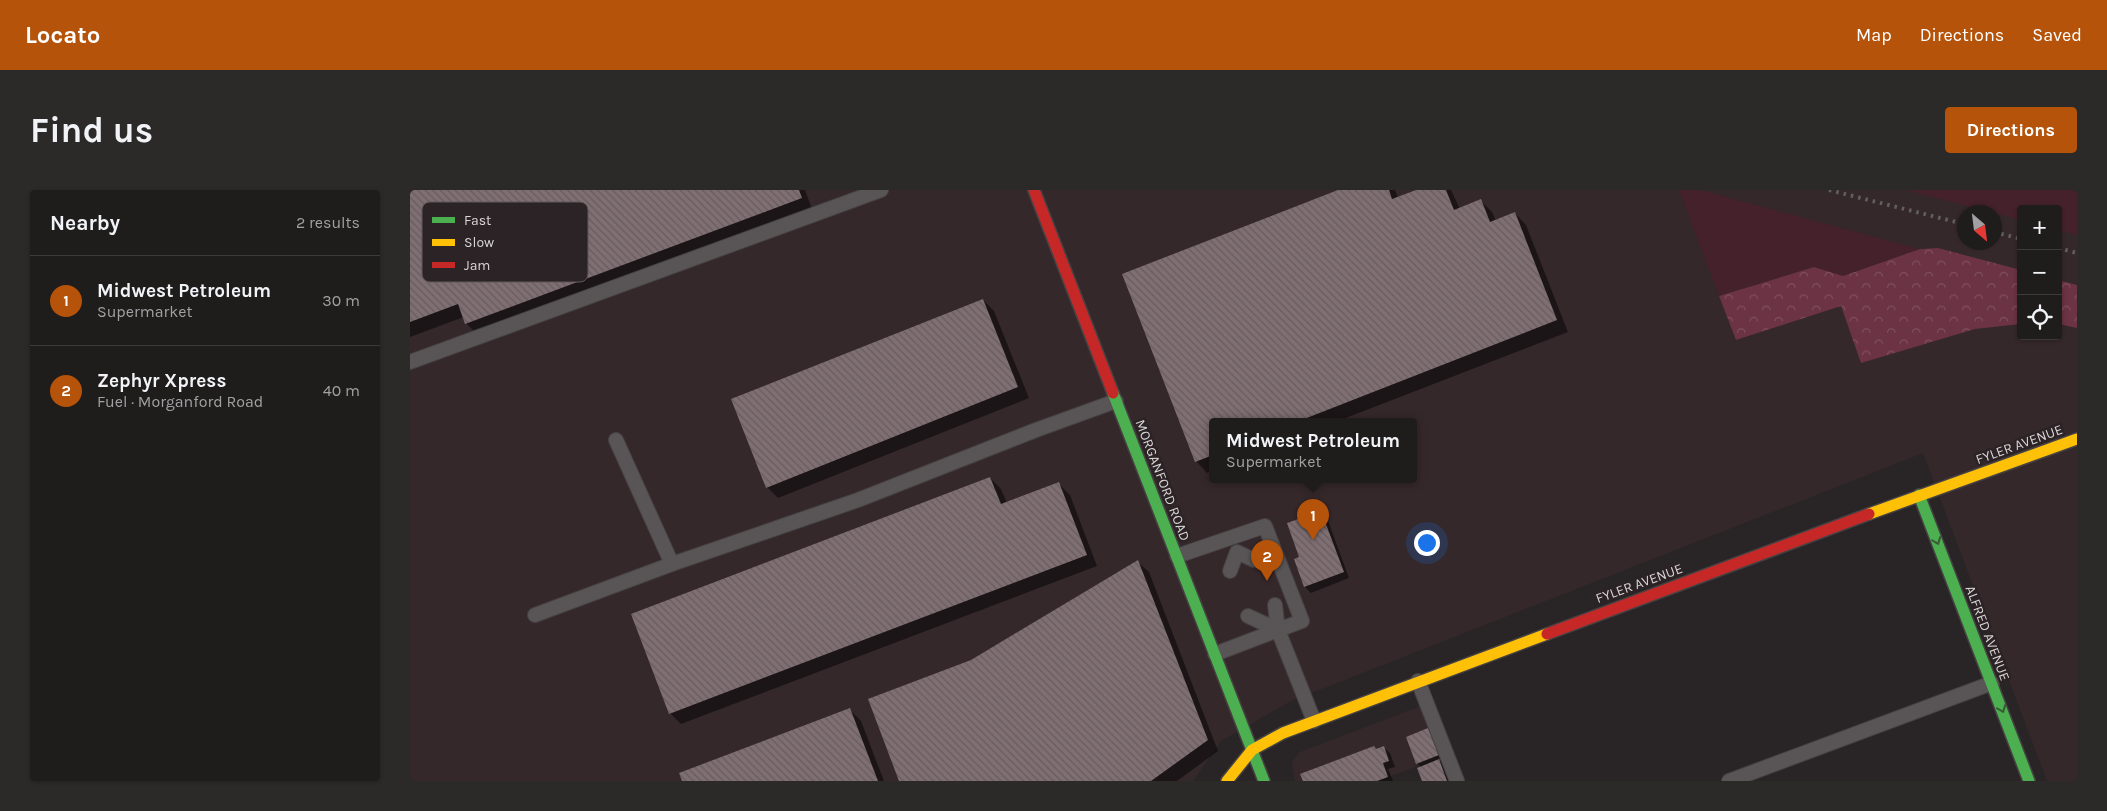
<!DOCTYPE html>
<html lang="en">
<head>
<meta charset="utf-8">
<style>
  :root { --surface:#1f1c1c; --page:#2c2929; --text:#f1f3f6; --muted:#a1a1a3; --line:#3c3a3b; --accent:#b45309 }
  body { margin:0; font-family:Karla,sans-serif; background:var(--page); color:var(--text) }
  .controls { position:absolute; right:15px; top:15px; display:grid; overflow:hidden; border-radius:5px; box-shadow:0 1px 4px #0004 }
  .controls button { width:45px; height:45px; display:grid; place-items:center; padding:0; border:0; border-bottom:1px solid var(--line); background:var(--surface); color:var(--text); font:25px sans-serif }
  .compass { position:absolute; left:1547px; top:15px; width:45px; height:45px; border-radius:50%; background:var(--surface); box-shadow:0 1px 4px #0004; rotate:152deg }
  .you { position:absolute; left:1016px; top:352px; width:18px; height:18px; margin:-12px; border:4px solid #fff; border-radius:50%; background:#1a73e8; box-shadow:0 0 0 8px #1a73e833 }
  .badge { display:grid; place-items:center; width:32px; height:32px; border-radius:50%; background:var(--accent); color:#fff; font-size:16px; font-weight:700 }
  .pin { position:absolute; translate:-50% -41px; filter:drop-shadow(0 1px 2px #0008) }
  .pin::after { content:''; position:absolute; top:26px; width:18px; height:15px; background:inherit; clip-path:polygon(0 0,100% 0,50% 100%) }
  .popup { position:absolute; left:799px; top:228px; width:208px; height:65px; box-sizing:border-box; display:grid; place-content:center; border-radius:5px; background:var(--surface); filter:drop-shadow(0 1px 4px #0005); font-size:16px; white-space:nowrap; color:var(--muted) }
  .popup b { font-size:19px; color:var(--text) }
  .popup::after { content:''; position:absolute; left:50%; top:100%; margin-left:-10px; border:10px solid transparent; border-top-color:var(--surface) }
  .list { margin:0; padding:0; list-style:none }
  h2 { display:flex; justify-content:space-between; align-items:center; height:65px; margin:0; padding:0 20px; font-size:21px }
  h2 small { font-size:16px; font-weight:400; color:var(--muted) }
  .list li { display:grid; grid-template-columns:32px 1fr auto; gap:15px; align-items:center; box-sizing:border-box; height:90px; padding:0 20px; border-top:1px solid var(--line) }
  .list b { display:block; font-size:19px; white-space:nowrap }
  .list p { margin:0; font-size:16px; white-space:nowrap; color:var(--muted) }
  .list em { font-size:16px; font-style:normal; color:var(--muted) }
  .icon { flex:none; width:28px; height:28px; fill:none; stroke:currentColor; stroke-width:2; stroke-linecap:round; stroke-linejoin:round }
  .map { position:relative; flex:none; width:1667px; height:591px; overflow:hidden; border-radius:5px }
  header { display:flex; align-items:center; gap:30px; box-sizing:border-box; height:70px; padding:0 25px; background:var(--accent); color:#fff }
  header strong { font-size:24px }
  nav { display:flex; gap:28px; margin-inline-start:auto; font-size:18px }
  .intro { display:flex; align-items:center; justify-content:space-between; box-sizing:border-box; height:120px; padding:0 30px }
  h1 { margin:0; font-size:35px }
  .button { padding:12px 22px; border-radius:5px; background:var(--accent); color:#fff; font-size:18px; font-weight:700 }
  main { display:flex; gap:30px; padding:0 30px }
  aside { flex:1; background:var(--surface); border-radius:5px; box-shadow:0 1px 4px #0004 }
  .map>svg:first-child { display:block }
  .built { fill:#35282b; fill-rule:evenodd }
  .green { fill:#45222b }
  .forest { fill:url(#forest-crowns) }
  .shadow { fill:#0007 }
  .building { fill:url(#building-back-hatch) }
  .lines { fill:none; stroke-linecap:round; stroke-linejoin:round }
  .lane-casing { stroke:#464243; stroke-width:16 }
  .fast-casing { stroke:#464243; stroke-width:14 }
  .slow-casing { stroke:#464243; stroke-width:14 }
  .jam-casing { stroke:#464243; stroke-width:14 }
  .lane { stroke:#595556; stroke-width:14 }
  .fast { stroke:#4caf50; stroke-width:11 }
  .slow { stroke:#ffc107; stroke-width:11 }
  .jam { stroke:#c62828; stroke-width:11 }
  .rail { stroke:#615f5f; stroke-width:4; stroke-dasharray:2.5 5; stroke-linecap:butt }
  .oneway { stroke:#385b36 }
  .labels { text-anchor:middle; stroke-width:5; stroke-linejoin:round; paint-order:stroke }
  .street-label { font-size:14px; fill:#dad5d6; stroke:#2b2325 }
  .key { fill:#2b2325; stroke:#60585a; stroke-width:1 }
  .key-label { font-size:14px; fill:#dad5d6 }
</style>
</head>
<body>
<header>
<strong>Locato</strong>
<nav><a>Map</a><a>Directions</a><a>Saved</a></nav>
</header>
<div class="intro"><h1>Find us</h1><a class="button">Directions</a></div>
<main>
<aside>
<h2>Nearby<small>2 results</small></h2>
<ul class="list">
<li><span class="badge">1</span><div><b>Midwest Petroleum</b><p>Supermarket</p></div><em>30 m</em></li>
<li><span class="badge">2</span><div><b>Zephyr Xpress</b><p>Fuel · Morganford Road</p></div><em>40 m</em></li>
</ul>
</aside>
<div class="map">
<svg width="1667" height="591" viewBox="0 0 1667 591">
  <defs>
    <pattern id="forest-crowns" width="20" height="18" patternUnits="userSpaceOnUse" patternTransform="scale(1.25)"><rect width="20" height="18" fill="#6b3343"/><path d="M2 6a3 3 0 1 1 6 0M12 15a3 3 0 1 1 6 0" fill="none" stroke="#80505d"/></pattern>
    <pattern id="building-back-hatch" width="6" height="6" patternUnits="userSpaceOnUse" patternTransform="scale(1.25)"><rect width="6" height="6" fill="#7f6f73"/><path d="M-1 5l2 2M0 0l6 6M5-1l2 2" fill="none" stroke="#665c5f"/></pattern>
  </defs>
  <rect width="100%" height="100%" fill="#292526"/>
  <g class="built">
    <path d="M0,0H1269L1326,150L1431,116L1452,172L1565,139L1611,134V146H1648V134L1667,138V591H1637L1513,263L881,511L811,551L783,591H0ZM803,231H1003V289H803Z"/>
    <path d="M1290,0H1496L1582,22H1554V52H1584L1585,23L1611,30V80L1528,58L1510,59Z"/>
    <path d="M1648,40L1667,45V95L1648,90Z"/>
    <path d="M1011,516L1031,567L968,591H885L882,572L890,562Z"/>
  </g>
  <g class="green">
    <path d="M1269,0H1290L1510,59L1433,86L1404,77L1309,106Z"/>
    <path d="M1496,0H1667V45L1648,40V19H1611V30Z"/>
  </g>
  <g class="forest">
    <path d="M1528,58L1611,80V134L1565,139L1451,173L1431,116L1326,150L1309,106L1404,77L1433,86L1510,59Z"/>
    <path d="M1648,90L1667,95V138L1648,134Z"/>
  </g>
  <g class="shadow">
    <path d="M0,0H395L402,19L67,144L56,133L54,127L0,147Z"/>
    <path d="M931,0H985L988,8L1009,0H1041L1050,19L1071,11L1082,22L1086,31L1105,23L1116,35L1158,142L928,231H803V280L797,283L786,271L713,85Z"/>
    <path d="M573,110L584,121L619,208L368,308L357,297Z"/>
    <path d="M580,288L591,299L597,313L649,294L660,305L687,376L271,534L260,523Z"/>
    <path d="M910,322L917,328L939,388L901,403L895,397L891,368Z"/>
    <path d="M727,371L739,382L808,561L767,591H491L561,471Z"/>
    <path d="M440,520L451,531L474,591H274Z"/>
    <path d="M1018,540L1031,568L1028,569L1032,573L1038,591H1013L1011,577L1007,573Z"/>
    <path d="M973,557L980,563L985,577L978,579L983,591H894Z"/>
  </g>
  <g class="building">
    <path d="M0,0H389L392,8L55,134L48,114L0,132Z"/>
    <path d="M928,0H979L982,9L1006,0H1036L1044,20L1071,9L1080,32L1105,22L1147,130L889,231H803V265L785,272L712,84Z"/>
    <path d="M573,109L608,197L356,298L321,209Z"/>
    <path d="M580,287L591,314L649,292L677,365L259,524L221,424Z"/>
    <path d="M911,321L934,382L894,397L884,369L889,367L877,333Z"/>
    <path d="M728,370L798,550L741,591H489L458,509L561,470Z"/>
    <path d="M440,518L468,591H272L269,583Z"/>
    <path d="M1018,538L1029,565L1006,574L996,547Z"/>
    <path d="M964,556L966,559L974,556L979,571L973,573L978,587L967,591H893L890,584Z"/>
    <path d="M1029,569L1037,591H1012L1007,578Z"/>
  </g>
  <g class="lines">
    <g class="lane-casing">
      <g id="lane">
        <path d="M0,172L471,0"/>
        <path d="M206,250L262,374"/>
        <path d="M767,366L855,336L892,431L868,440"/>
        <path d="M820,381L827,362L844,370"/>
        <path d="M125,425L262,374L448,310L626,240L706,211"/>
        <path d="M838,426L868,440L865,415"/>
        <path d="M805,464L868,440L904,531"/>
        <path d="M1008,491L1047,591"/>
        <path d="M1319,591L1582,493"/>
      </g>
    </g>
    <g class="fast-casing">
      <g id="fast">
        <path d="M703,203L854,591"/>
        <path d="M1509,305L1619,591"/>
      </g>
    </g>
    <g class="slow-casing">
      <g id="slow">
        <path d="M1459,324L1667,249"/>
        <path d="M817,591L842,560L873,543L1137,444"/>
      </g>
    </g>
    <g class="jam-casing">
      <g id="jam">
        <path d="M624,0L703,203"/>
        <path d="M1137,444L1459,324"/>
      </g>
    </g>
    <use href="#lane" class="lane"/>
    <use href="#fast" class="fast"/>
    <use href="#slow" class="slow"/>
    <use href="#jam" class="jam"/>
    <g class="rail">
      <path d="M1419,0L1554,34"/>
      <path d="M1584,42L1611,49"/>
      <path d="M1648,58L1667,63"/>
    </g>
  </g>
  <defs><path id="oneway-chevron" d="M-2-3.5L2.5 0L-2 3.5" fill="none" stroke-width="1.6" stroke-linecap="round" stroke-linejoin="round" transform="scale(1.25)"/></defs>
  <g class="oneway">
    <use href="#oneway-chevron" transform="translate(1527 351) rotate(69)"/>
    <use href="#oneway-chevron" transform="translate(1592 519) rotate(69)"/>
  </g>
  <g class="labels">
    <g class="street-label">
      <text transform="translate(1609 254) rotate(-20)" y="5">FYLER AVENUE</text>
      <text transform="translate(753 290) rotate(69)" y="5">MORGANFORD ROAD</text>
      <text transform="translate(1229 393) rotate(-20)" y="5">FYLER AVENUE</text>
      <text transform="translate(1578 443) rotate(69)" y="5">ALFRED AVENUE</text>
    </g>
  </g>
  <rect x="12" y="12" width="166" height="80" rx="8" class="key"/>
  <rect x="22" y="27" width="23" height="6" fill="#4caf50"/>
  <rect x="22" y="49" width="23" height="7" fill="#ffc107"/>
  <rect x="22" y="72" width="23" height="6" fill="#c62828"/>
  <g class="key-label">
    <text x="54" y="35">Fast</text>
    <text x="54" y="57">Slow</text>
    <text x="54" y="80">Jam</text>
  </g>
</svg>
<div class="controls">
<button>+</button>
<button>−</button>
<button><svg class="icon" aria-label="locate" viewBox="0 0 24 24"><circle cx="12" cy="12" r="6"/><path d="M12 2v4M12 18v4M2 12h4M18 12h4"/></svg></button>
</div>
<svg class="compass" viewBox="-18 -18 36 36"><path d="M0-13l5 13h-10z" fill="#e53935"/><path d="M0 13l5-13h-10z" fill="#a1a1a3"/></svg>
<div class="you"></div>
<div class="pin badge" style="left:903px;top:350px">1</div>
<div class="popup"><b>Midwest Petroleum</b>Supermarket</div>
<div class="pin badge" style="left:857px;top:391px">2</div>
</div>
</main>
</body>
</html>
